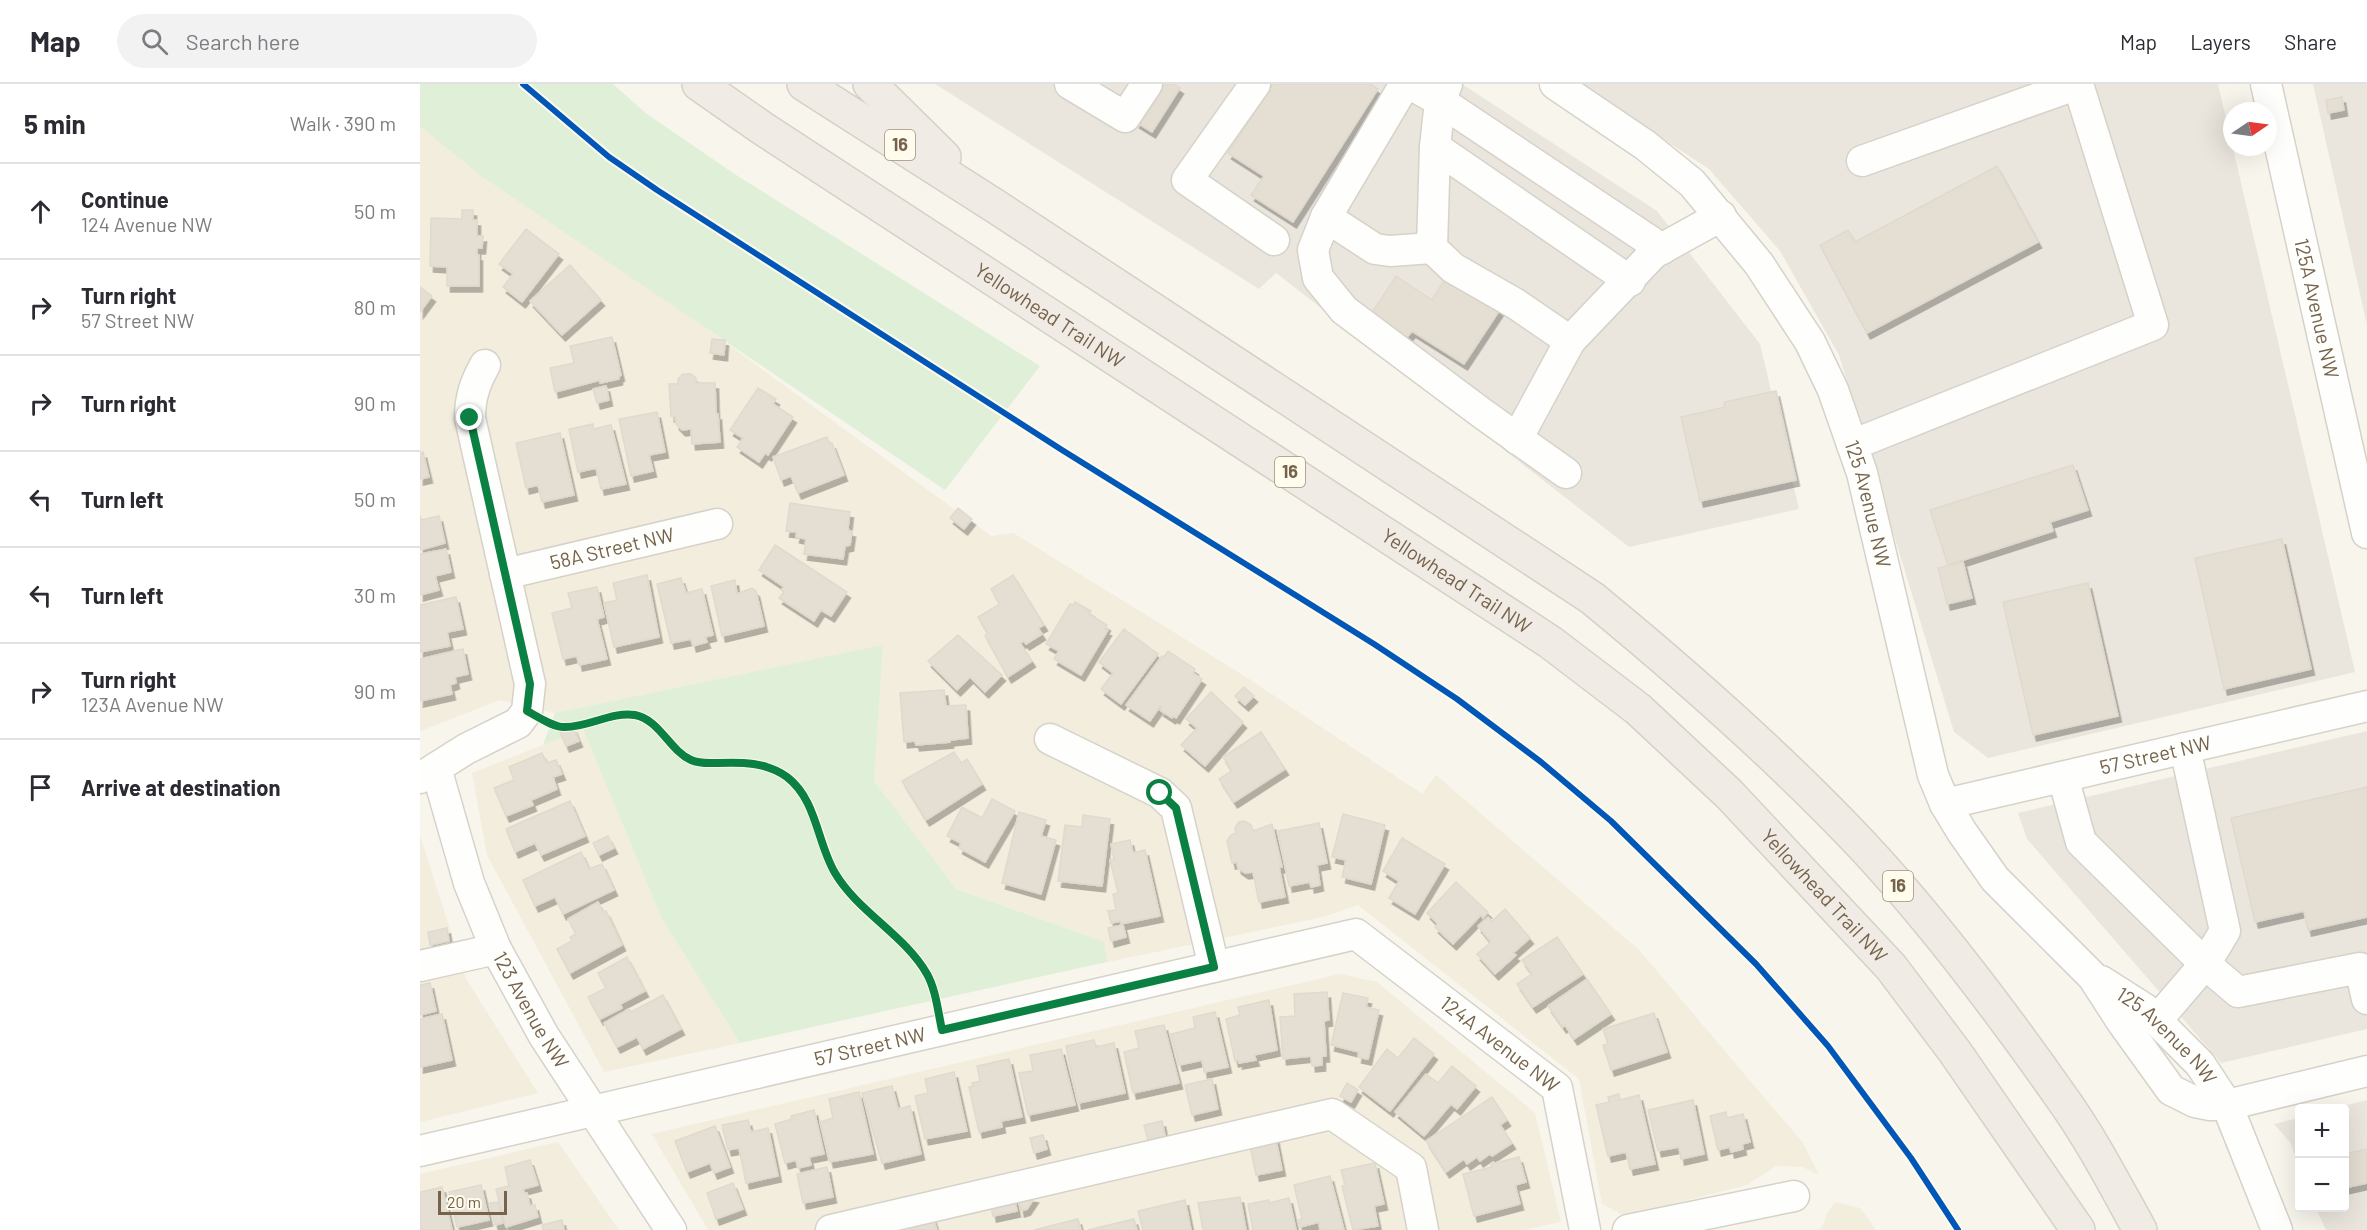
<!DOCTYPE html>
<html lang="en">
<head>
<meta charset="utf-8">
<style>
  :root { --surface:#fff; --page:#f2f2f3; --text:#2b2b33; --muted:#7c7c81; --line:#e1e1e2 }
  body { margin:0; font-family:Barlow,sans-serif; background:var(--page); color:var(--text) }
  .controls { position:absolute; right:18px; bottom:18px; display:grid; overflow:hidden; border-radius:6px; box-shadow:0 6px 24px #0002 }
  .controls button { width:54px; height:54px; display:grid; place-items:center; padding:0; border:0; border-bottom:2px solid var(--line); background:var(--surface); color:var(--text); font:30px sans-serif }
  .compass { position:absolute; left:1803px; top:18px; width:54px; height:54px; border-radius:50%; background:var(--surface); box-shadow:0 6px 24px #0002; rotate:77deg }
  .scale { position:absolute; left:18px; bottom:15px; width:69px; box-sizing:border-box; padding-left:6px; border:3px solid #76634b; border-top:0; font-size:16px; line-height:21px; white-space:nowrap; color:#76634b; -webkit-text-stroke:4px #fffbed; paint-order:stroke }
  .stop { position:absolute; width:18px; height:18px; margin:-14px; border:4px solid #0b8043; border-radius:50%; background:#fff }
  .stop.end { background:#0b8043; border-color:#fff; box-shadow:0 2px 6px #0008 }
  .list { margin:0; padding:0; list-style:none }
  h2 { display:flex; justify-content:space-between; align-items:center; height:78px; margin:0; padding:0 24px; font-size:26px }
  h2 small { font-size:20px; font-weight:400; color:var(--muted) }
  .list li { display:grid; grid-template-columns:39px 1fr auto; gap:18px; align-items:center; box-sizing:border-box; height:96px; padding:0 24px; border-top:2px solid var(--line) }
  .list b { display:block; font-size:22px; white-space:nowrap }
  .list p { margin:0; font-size:20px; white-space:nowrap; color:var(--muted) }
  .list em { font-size:20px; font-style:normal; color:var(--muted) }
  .icon { flex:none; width:33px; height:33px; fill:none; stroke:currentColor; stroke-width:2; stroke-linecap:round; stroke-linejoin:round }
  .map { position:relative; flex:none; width:1947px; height:1146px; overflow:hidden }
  header { display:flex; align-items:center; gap:36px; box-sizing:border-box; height:84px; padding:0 30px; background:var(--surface); border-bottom:2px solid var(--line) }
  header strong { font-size:28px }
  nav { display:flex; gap:33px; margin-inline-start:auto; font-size:21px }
  .search { width:420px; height:54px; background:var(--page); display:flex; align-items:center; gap:15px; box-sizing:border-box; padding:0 21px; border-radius:33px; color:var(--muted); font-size:22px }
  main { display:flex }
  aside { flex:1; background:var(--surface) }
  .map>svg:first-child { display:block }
  .residential { fill:#f2eddc }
  .industrial { fill:#ebe6dd }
  .green { fill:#e0efd7 }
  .building { fill:#e4ded3; stroke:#e0dace; stroke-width:1.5; filter:url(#shadow) }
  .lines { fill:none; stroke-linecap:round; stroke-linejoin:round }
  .minor-casing { stroke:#d6d2ca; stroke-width:33 }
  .highway-casing { stroke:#d6d0c6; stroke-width:36 }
  .minor { stroke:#fefefc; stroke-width:30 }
  .highway { stroke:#f1ebe5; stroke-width:33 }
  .cycleway-casing { stroke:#fffbed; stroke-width:10 }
  .cycleway { stroke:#0057b8; stroke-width:6 }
  .route { stroke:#0b8043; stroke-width:8 }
  .labels { text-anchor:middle; stroke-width:4.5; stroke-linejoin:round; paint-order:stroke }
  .shield { fill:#fffbed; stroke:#9f917c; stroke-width:1.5 }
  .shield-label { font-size:18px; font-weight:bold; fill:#76634b }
  .street-label { font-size:20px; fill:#76634b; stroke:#fffbed }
</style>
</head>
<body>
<header>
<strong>Map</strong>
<div class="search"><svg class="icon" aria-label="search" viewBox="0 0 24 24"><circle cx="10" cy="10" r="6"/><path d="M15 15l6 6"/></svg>Search here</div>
<nav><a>Map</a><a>Layers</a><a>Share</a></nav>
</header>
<main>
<aside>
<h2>5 min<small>Walk · 390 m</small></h2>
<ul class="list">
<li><svg class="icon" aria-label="ahead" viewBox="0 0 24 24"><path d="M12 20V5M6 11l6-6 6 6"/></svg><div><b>Continue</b><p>124 Avenue NW</p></div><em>50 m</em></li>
<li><svg class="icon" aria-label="right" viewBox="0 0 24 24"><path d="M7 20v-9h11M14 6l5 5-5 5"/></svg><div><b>Turn right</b><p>57 Street NW</p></div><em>80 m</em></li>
<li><svg class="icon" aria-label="right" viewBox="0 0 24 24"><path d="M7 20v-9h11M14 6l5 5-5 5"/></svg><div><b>Turn right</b></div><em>90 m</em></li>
<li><svg class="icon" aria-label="left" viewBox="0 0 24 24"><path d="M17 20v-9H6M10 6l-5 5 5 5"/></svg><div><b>Turn left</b></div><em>50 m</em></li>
<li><svg class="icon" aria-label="left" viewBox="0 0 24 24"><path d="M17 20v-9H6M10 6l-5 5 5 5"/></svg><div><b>Turn left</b></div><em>30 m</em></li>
<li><svg class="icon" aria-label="right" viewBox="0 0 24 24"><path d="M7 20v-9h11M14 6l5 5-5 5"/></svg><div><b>Turn right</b><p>123A Avenue NW</p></div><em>90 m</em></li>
<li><svg class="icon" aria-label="arrive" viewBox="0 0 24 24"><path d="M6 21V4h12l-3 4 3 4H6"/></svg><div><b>Arrive at destination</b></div></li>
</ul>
</aside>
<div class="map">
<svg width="1947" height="1146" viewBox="0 0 1947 1146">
  <defs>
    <filter id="shadow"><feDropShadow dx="3.5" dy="6" stdDeviation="0" flood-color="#0004"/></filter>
  </defs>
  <rect width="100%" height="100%" fill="#f7f5ec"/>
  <g class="residential">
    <path d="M0,33L140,138L571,452L593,449L823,591L1002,710L1016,691L1219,866L1383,1059L1399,1091L1383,1083L1356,1082L1327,1101L1205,1132L1182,1120L1159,995L938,821L903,833L687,878L683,858L536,805L454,697L463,562L135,629L80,616L0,647Z"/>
    <path d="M163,645L242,835L320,959L184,988L67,771L52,689Z"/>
    <path d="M0,752L46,895L118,1009L0,1038Z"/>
    <path d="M920,890L957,898L1115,1029L1141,1138L1104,1146H288L232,1050Z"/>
    <path d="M138,1058L199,1146H0V1090Z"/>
    <path d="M1415,1118L1440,1124L1456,1146H1398L1402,1143L1408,1128Z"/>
  </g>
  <g class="industrial">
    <path d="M515,0H1042L1237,127L1340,260L1379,425L1209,463L856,189L839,205Z"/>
    <path d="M1159,0H1798L1935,588L1568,674L1534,648L1419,271L1360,167L1289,85Z"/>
    <path d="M1893,0H1947V241Z"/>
    <path d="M1947,647V945L1801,979L1607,755L1598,729Z"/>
    <path d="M1947,1016V1146H1906L1896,1124H1924V1024H1915Z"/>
    <path d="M1879,1034H1880L1879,1082L1870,1058L1854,1040Z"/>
  </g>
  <g class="green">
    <path d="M0,0H193L227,30L313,89L620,282L525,406L60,91L0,42Z"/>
    <path d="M463,561L454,697L536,805L684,858L687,878L320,959L242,835L163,645L123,661L135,629Z"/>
  </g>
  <g class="building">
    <path d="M740,0H754L760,4L732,48L716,38Z"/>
    <path d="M853,0H950L958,5L873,138L831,111L844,92L808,69Z"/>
    <path d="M1922,13L1924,26L1908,29L1906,16Z"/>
    <path d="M1577,82L1618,158L1447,249L1400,161L1428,146L1435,158Z"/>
    <path d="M42,126H53V136H57V152H63L62,164H57V171H59V202H27V183L10,182L11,134L42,135Z"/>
    <path d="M106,145L139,170L102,218L83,203L93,190L79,180Z"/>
    <path d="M150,181L181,216L142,251L110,217Z"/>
    <path d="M1028,190L1081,224L1044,280L992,247L985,256L949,233L976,192L1012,216Z"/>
    <path d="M0,203L12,212L0,228Z"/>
    <path d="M192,253L201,291L199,292V295L180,299V296L135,308L130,284L154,279L150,262Z"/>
    <path d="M292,255L305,256L304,271L290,269Z"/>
    <path d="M263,290H271L276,294V299H295L296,330H298L300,358L272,360L271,345L262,346L256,340L255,332H251L249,300H258V295Z"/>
    <path d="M186,302L189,316L177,319L173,305Z"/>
    <path d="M338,304L356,315L353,320L373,333L348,371L345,369L339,378L317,363L323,354L310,346Z"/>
    <path d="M1356,307L1376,396L1280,417L1261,333L1305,323L1304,318Z"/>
    <path d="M237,328L245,368L229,371L233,387L211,392L199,335Z"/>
    <path d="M173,340V345L191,341L206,400L181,405L176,384L158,388L149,345Z"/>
    <path d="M140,349L154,411L122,418L118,401L106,404L96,359Z"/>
    <path d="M407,353L410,360L412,359L424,391L378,409L371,392L361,396L353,373Z"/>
    <path d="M3,368L9,393L0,395V369Z"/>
    <path d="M1653,381L1668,426L1630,438L1633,447L1528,481L1510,426Z"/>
    <path d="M370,419L430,428L428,444L429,447H432L430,461L425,462L423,475L384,470L386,455L376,453L377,448L366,447Z"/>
    <path d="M538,424L552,435L544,445L530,434Z"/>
    <path d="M0,432L1,436L19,432L25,459L0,466Z"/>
    <path d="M1862,455L1891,585L1804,605L1775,474Z"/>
    <path d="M355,461L427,508L411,532L401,526L394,537L359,514L364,508L361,506L364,503L339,486Z"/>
    <path d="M26,465L31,488L15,492L19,506L0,511V470Z"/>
    <path d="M1543,478L1552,514L1527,520L1518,484Z"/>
    <path d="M227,491L239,553L194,563L184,519L197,516L193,499Z"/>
    <path d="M593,491L624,541L618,544L622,550L606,560L604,557L600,559L612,577L588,593L565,552L568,549L558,533L580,520L571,505Z"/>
    <path d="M261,494L266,509L282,505L293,551L285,553L287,558L273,562L271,555L251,559L237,500Z"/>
    <path d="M315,496L317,510L332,504L336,507L344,542L302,552L291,502Z"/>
    <path d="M1668,499L1698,632L1613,651L1583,518Z"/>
    <path d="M177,503L184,533L177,535L187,575L159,581L157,572L143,575L132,529L152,524L148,509Z"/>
    <path d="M36,513L43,545L27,548L30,562L0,568V521Z"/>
    <path d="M655,518L671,527L669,530L687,541L685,545L688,546L661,591L634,575L639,567L626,560L650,520L653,521Z"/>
    <path d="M704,545L738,570L701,620L681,605L693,589L679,578Z"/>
    <path d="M538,551L582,591L565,608L550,593L537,606L508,577Z"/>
    <path d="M43,565L48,590L35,593L36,599L30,601L32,610L0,617V575Z"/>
    <path d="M748,567L775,585L773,589L782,595L756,634L753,632L752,634L740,626L742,623L740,622L730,637L706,621L742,572L744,573Z"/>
    <path d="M824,603L834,612L825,621L815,612Z"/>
    <path d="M524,606L526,622L546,621L548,654L530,656V658L496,661L495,657L484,658L480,609Z"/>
    <path d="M791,608L823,638L785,682L761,661L777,644L766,635Z"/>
    <path d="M153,643L159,657L146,662L140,648Z"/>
    <path d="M841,648L865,685L814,718L799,695L812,687L803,673Z"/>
    <path d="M534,668L541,679L547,675L562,700L506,736L482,697Z"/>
    <path d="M122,669L127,679L136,676L142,690L133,693L137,705L111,716L113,721L86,732L74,704L94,696L89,683Z"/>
    <path d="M1947,703V833L1888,846L1884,827L1835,838L1811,734Z"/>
    <path d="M572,715L595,727L565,778L539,764L541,759L527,752L542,723L562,734Z"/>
    <path d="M150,717L165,752L121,771L115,759L95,768L86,745Z"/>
    <path d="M599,728L626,736L621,752L636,756L621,810L582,799Z"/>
    <path d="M923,730L965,741L951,800L922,793L926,776L912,773Z"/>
    <path d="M663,731L690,735L682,802L638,797L645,741L662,743Z"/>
    <path d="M825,737L831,741L833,747L852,740L862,783H859L865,813L839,818L833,788L825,789L818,784L817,778L812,779L807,757L811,751L816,749L815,744L819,738Z"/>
    <path d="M899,739L907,779L897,781L900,801L891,803L890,798L869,802L858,747Z"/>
    <path d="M188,752L194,764L179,771L173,759Z"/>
    <path d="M982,754L1025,780L995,830L969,814L979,797L963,787Z"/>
    <path d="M710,756L713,769L725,766L740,832L701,840L700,837L691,839L688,827L696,826L693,810L698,809L690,776L694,775L691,760Z"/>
    <path d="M161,768L169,785L182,780L194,806L143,830L135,813L115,822L103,796Z"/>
    <path d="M1036,798L1068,828L1063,834L1061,831L1033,860L1015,843L1018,840L1007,829Z"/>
    <path d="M178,818L183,828L186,827L202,861L150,889L137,865L152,857L150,853L156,850L148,835Z"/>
    <path d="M1085,825L1110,854L1093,869L1096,871L1075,890L1057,870L1071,858L1058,842L1068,833L1072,837Z"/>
    <path d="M703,841L706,853L691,857L688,844Z"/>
    <path d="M27,844L29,857L10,861L8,848Z"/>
    <path d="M1137,853L1163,890L1113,923L1097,900L1112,890L1102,876Z"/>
    <path d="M207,873L225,907L200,920L202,924L180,935L168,913L186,904L178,889Z"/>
    <path d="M1167,895L1191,930L1154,955L1145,941L1143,943L1128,922Z"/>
    <path d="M10,899L16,927L0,931V901Z"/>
    <path d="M907,908L909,936L904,937L906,972H902V981L892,982L891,972L863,975L860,933L875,932L874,910Z"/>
    <path d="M923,909L948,914L946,923L959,926L948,975L938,973L939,968L911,961Z"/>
    <path d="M243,911L261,945L223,965L217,953L197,963L184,939L209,925L211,928Z"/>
    <path d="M849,916L857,966L834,971L836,976L819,979V976L815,977L806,935L820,931L818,923Z"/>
    <path d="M795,928L808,983L784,988L782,976L759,981L751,950L775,944L773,933Z"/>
    <path d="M1234,929L1247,968L1191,986L1183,961L1188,960L1183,945Z"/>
    <path d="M22,930L32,976L0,983V935Z"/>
    <path d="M744,941L759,999L713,1009L704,968L719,964L715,947Z"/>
    <path d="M994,954L1014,970L970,1027L939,1003L967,965L978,974Z"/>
    <path d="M674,956L676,963L694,959L705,1009L658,1019L646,962Z"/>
    <path d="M641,965L655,1021L608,1031L599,989L613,987L610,971Z"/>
    <path d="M589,975L602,1033L581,1037L582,1043L559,1048L549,1003L553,1002L552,999L560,997L557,982Z"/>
    <path d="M1032,982L1056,1002L1037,1025L1031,1020L1004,1052L975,1028L1006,990L1018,999Z"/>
    <path d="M534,988L547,1047L505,1055L495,1012L508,1009L505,995Z"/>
    <path d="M792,995L798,1025L772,1031L765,1001Z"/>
    <path d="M927,999L938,1006L931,1018L920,1012Z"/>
    <path d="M472,1002L478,1025L490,1022L501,1070L462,1079L442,1009Z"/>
    <path d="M439,1008L453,1070L410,1078L400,1038L413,1034L409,1015Z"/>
    <path d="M1199,1010L1200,1016L1219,1011L1235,1080L1210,1085L1206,1068L1188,1072L1176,1021L1189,1018L1188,1013Z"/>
    <path d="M1072,1013L1087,1036L1080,1041L1092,1059L1072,1072L1070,1070L1060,1077L1057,1073L1047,1080L1044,1075L1026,1088L1006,1057Z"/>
    <path d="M1273,1016L1284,1070L1261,1075L1259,1063L1238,1067L1228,1026Z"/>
    <path d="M394,1026L404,1070L389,1073L391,1081L378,1084L376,1076L365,1079L355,1040L372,1035L371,1032Z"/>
    <path d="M1306,1028L1307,1034L1323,1030L1330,1058L1322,1060L1323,1065L1311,1068L1310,1063L1298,1066L1290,1032Z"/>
    <path d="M328,1036L331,1048L348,1044L358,1092L326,1099L319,1064L308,1066L302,1041Z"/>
    <path d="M742,1037L745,1052L728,1056L724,1041Z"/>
    <path d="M295,1042L310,1083L294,1089L290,1079L267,1088L255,1057Z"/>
    <path d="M623,1051L627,1065L614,1069L610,1054Z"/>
    <path d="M855,1051L862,1086L836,1091L829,1057Z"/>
    <path d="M1947,1065V1099L1924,1104V1070Z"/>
    <path d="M1099,1073L1106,1098L1095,1101L1100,1120L1054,1132L1043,1090L1072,1083L1071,1080Z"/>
    <path d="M110,1076L118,1101L103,1105L104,1109H107L110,1122L115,1121L118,1133L86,1143L76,1105L89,1102L85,1083Z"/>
    <path d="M955,1079L964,1120L954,1122L958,1142L933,1146L922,1102L925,1101L921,1086Z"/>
    <path d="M407,1083L413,1113L383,1119L377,1090Z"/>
    <path d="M910,1092L924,1146H900L899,1138L880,1143L878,1136L882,1135L874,1101Z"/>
    <path d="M313,1099L323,1125L296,1135L287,1109Z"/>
    <path d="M61,1101L69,1136L37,1143L29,1108Z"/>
    <path d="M22,1103L32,1146H0V1108Z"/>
    <path d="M597,1110L615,1113L607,1125L601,1127Z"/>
    <path d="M594,1112L597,1127L573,1132L570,1117Z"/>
    <path d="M820,1113L826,1146H783L778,1119Z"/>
    <path d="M869,1114L876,1146H833L828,1120L849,1116V1119Z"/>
    <path d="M765,1116L771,1146H723L718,1127Z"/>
    <path d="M78,1118L83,1139L75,1141L70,1119Z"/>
    <path d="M511,1129L517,1146H489L486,1138Z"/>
    <path d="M658,1135L661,1146H614Z"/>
    <path d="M714,1135L717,1146H668Z"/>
    <path d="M142,1136L144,1146H123L122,1141Z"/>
  </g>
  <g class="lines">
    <g class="minor-casing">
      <g id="minor">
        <path d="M650,0L705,33L727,0"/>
        <path d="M835,0L767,96L854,156"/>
        <path d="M985,0L906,133L955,165L970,167L1012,164"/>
        <path d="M990,0L1020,17L1242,165"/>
        <path d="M1027,0L1020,17L1015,63L1012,164L1033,184L1096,220L1150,257L1234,169L1301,132"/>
        <path id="s1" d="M1135,0L1225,61L1272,99L1339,180L1390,258L1413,306L1442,389L1513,691L1525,720L1542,748L1575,795L1673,893L1702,938L1751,1006L1775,1018L1790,1021H1807L1947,987"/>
        <path id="s2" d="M1846,0L1947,449"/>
        <path d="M1015,63L1210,197"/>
        <path d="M906,133L893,166L898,194L924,226L1063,330L1146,389"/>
        <path d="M1097,355L1150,257"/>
        <path d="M1432,361L1733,241L1658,0L1442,77"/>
        <path id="s3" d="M85,490L297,440"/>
        <path d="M630,655L740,709L756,724L794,883"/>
        <path id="s4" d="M16,684L49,799L76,865L124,952L251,1146"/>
        <path d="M1643,693L1661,758L1785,880L1818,908L1940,884L1947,915"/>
        <path d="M0,694L46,665L98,639L107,627L110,600L50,334C50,313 55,299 65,281"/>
        <path id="s5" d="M1525,720L1947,622"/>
        <path d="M0,882L76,865"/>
        <path id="s6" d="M1681,897L1725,925L1780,980L1807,1021L1857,1146"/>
        <path d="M1737,936L1785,880L1805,847L1765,664"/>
        <path id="s7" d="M0,1067L936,850L1137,1004L1165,1146"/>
        <path d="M411,1146L912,1030L991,1084L1003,1146"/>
        <path d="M1208,1146L1374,1112"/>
      </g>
    </g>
    <g class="highway-casing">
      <g id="highway">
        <path id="s8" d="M279,0L342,44L1130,558L1218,625L1309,710L1471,883L1535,968L1658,1146"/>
        <path d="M384,0L575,122L1172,514C1267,592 1358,672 1442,761C1515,839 1583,930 1644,1017C1673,1058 1696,1103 1720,1146"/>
        <path d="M450,0L524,73"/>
      </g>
    </g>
    <use href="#minor" class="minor"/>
    <use href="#highway" class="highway"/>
    <g class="cycleway-casing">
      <g id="cycleway">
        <path d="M103,0L189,73L237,106L642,366L954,560L1037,615L1121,678L1191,737L1336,880L1408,962L1491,1074L1538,1146"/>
        <path d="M107,627C117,632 132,643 144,643C167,644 192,627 215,631C240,636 249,666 271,676C280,680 288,679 297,679C322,678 346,678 367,693C397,716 398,759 415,789C438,828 485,851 507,890C516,906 518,928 522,947"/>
      </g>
    </g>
    <use href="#cycleway" class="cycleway"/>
  </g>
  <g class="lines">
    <path class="route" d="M50,334L110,600L107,627C117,632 132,643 144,643C167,644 192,627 215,631C240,636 249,666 271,676C280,680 288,679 297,679C322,678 346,678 367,693C397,716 397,759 415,789C438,828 485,851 507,890C516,906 518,928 522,946L794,883L756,724L740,709"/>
  </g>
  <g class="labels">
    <g class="shield">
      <rect x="465" y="46" width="30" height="30" rx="4.5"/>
      <rect x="855" y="373" width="30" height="30" rx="4.5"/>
      <rect x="1463" y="787" width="30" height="30" rx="4.5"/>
    </g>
    <g class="shield-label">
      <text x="480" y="67">16</text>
      <text x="870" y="394">16</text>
      <text x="1478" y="808">16</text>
    </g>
    <g class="street-label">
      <text dy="7" stroke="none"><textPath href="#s2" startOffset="230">125A Avenue NW</textPath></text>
      <text dy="7" stroke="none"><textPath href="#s8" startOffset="420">Yellowhead Trail NW</textPath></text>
      <text dy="7" stroke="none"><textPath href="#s1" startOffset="540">125 Avenue NW</textPath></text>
      <text dy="7" stroke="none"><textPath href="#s3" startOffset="110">58A Street NW</textPath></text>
      <text dy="7" stroke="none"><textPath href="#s8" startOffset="906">Yellowhead Trail NW</textPath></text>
      <text dy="7" stroke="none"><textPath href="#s5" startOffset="216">57 Street NW</textPath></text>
      <text dy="7" stroke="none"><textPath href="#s8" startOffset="1392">Yellowhead Trail NW</textPath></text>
      <text dy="7" stroke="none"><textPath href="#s4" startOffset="261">123 Avenue NW</textPath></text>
      <text dy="7" stroke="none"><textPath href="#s6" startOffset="86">125 Avenue NW</textPath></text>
      <text dy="7" stroke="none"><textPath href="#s7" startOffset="1142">124A Avenue NW</textPath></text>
      <text dy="7" stroke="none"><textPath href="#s7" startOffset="462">57 Street NW</textPath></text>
    </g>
  </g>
</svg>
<div class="controls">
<button>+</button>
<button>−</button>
</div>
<svg class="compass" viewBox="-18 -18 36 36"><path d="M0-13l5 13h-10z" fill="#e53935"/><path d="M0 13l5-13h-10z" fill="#7c7c81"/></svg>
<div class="scale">20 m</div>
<div class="stop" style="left:740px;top:709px"></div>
<div class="stop end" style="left:50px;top:334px"></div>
</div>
</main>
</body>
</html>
